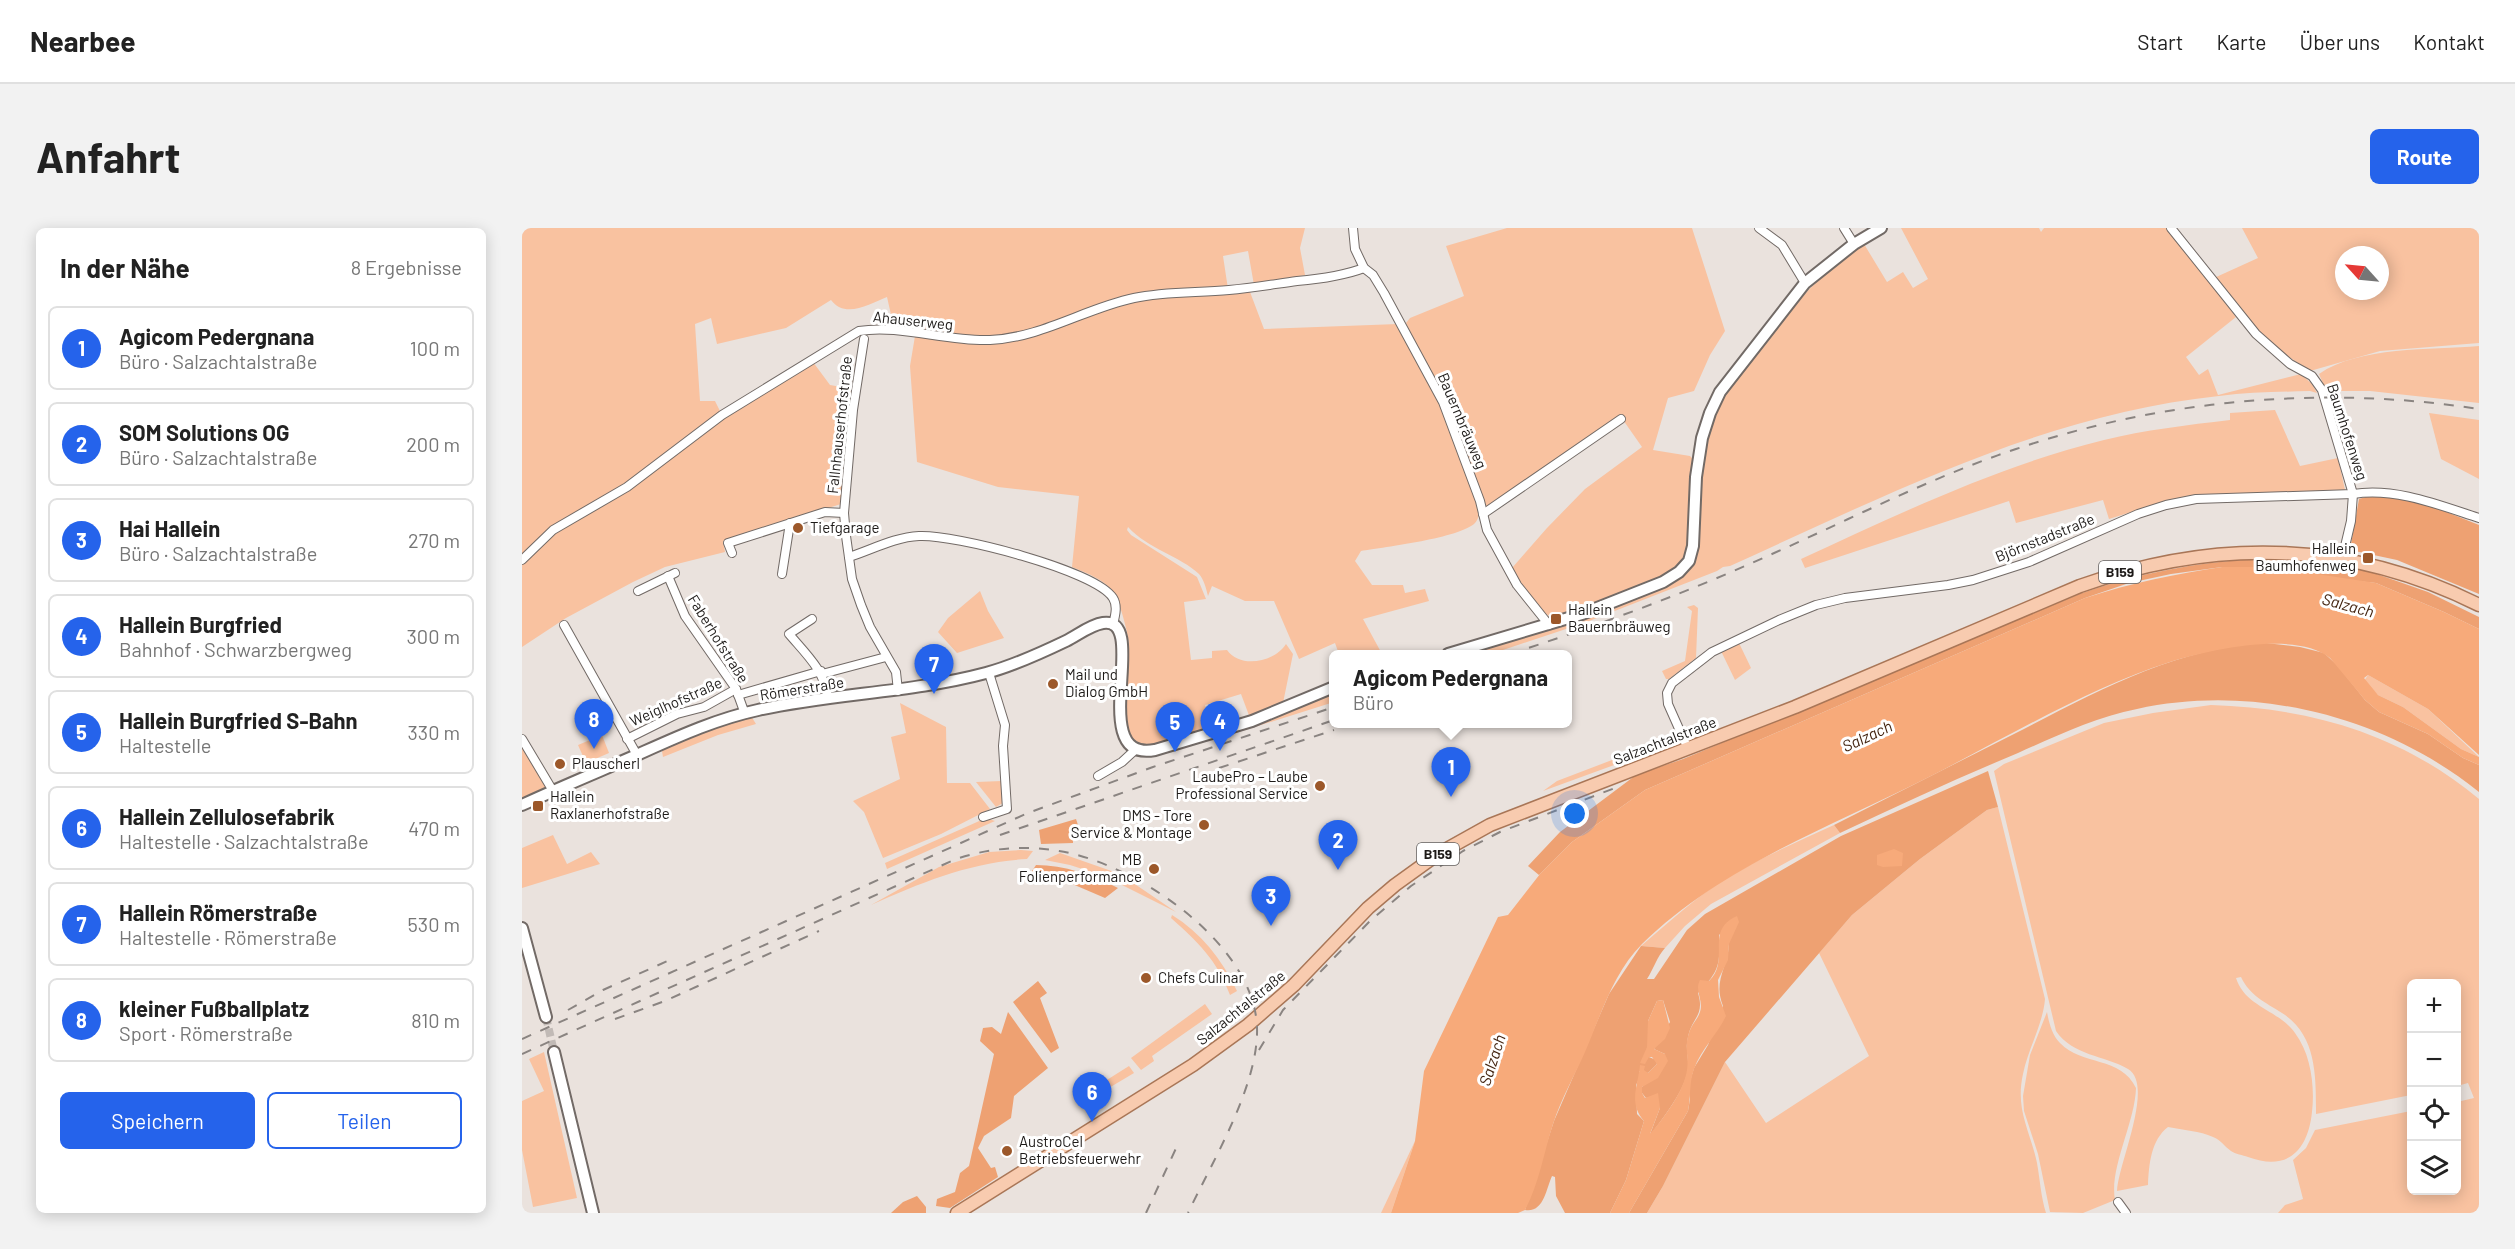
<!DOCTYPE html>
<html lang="de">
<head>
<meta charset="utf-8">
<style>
  :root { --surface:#fff; --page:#f2f2f2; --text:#222; --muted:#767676; --line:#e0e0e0; --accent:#2563eb }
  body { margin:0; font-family:Barlow,sans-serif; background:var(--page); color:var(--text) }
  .controls { position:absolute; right:18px; bottom:18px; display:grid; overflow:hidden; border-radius:9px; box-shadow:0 3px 15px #0003 }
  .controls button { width:54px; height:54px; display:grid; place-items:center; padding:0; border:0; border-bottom:2px solid var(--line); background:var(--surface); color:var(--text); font:30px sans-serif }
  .compass { position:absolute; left:1813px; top:18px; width:54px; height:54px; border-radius:50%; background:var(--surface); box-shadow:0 3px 15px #0003; rotate:297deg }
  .you { position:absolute; left:1053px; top:586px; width:21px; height:21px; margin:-15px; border:4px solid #fff; border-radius:50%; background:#1a73e8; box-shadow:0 0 0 9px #1a73e833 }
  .badge { display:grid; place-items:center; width:39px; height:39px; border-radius:50%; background:var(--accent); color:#fff; font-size:20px; font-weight:700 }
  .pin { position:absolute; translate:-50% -50px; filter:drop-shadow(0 2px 3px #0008) }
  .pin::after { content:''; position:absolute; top:32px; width:21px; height:18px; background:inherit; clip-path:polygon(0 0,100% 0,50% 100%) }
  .popup { position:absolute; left:807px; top:422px; width:243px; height:78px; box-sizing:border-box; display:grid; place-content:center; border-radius:9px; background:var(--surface); filter:drop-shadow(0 2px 4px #0005); font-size:20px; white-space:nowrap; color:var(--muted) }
  .popup b { font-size:22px; color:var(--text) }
  .popup::after { content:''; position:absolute; left:50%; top:100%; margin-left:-12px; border:12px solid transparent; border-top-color:var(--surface) }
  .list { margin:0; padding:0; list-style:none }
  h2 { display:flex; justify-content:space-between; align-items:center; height:78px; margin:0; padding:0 24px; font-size:26px }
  h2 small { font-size:20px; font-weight:400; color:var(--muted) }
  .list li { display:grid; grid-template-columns:39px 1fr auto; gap:18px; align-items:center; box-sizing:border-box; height:84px; margin:0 12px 12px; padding:0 12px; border:2px solid var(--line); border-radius:9px }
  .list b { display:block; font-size:22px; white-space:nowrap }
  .list p { margin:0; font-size:20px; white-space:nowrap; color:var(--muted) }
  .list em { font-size:20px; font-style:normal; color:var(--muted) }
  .actions { display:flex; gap:12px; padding:18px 24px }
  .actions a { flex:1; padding:14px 0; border:2px solid var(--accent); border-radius:9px; text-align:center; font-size:21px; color:var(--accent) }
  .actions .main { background:var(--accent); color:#fff }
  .icon { flex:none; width:33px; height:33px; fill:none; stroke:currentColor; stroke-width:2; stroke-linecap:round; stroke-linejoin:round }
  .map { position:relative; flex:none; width:1957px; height:985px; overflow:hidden; border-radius:9px }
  header { display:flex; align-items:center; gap:36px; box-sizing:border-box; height:84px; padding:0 30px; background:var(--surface); border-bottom:2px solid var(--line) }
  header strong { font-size:28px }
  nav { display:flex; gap:33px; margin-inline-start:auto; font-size:21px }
  .intro { display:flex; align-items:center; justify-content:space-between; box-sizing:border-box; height:144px; padding:0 36px }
  h1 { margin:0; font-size:42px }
  .button { padding:15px 27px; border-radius:9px; background:var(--accent); color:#fff; font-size:21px; font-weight:700 }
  main { display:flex; gap:36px; padding:0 36px }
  aside { flex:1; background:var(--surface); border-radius:9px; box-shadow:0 3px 15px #0003 }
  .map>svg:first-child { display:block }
  .green { fill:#f9c2a0; fill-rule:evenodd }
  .forest { fill:#eea172 }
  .water { fill:#f7aa7a }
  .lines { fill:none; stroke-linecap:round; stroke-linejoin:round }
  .street-tunnel { stroke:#c1bab6; stroke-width:8; stroke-dasharray:8 4; stroke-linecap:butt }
  .street-casing { stroke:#726a66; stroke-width:10 }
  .secondary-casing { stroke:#726a66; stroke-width:14 }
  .primary-casing { stroke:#a97657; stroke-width:15 }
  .street { stroke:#fff; stroke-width:8 }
  .secondary { stroke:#fff; stroke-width:10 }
  .primary { stroke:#f8cbaf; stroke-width:12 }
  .rail { stroke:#8a8481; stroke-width:2; stroke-dasharray:10 10; stroke-linecap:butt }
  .poi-dot { fill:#9c582a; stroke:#fff; stroke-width:2 }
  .labels { text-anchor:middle; stroke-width:6; stroke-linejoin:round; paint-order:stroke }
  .shield { fill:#fff; stroke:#615f5d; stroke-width:1.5 }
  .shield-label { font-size:14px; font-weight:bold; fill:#1d1a18 }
  .street-label { font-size:15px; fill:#1d1a18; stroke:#fff }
  .poi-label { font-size:15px; fill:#1d1a18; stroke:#fff; text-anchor:start }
  .water-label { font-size:16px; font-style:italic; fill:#432410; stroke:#fff }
</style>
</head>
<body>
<header>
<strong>Nearbee</strong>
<nav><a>Start</a><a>Karte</a><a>Über uns</a><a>Kontakt</a></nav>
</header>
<div class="intro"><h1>Anfahrt</h1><a class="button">Route</a></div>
<main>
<aside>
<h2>In der Nähe<small>8 Ergebnisse</small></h2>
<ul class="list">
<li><span class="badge">1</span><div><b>Agicom Pedergnana</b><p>Büro · Salzachtalstraße</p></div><em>100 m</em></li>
<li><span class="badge">2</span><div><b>SOM Solutions OG</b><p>Büro · Salzachtalstraße</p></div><em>200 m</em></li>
<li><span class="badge">3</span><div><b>Hai Hallein</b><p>Büro · Salzachtalstraße</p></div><em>270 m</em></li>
<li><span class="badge">4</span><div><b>Hallein Burgfried</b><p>Bahnhof · Schwarzbergweg</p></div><em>300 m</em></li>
<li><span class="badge">5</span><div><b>Hallein Burgfried S-Bahn</b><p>Haltestelle</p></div><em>330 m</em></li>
<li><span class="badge">6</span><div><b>Hallein Zellulosefabrik</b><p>Haltestelle · Salzachtalstraße</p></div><em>470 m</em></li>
<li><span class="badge">7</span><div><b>Hallein Römerstraße</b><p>Haltestelle · Römerstraße</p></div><em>530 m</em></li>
<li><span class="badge">8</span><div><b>kleiner Fußballplatz</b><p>Sport · Römerstraße</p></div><em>810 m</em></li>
</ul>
<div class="actions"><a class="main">Speichern</a><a>Teilen</a></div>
</aside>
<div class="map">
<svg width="1957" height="985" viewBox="0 0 1957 985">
  <rect width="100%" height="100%" fill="#eae2dd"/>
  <g class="green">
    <path d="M0,0H783L778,20L783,47L732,57L726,23L701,28L706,61L635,63L483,109L447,110L372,100L365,69C348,76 323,91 309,72L264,100L195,116L189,90L173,96L178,173H193L198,183L196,186L92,264L38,294L0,329Z"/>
    <path d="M985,0H1170L1203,103L1188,127L1172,163L1146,170L1131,222L1168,228L1172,232L1168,314L1160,334L1140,350L1034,390C1014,387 999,357 990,340L1025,300L1063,261L1120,219L1099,189L965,281L926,182L884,95L888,90L942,68L924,18Z"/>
    <path d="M1379,0H1517L1519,4L1522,0H1647L1714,89L1664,129L1677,147L1686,141L1696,167L1779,146L1790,156L1795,165L1788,163C1758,164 1727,164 1697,168C1523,186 1365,267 1208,338L1201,339L1195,343L1062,395L969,426H939L1142,359L1160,349L1171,333C1175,283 1174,226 1195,179C1203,160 1219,143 1232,127C1265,85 1296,45 1342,16L1365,54L1381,44L1391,60L1406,51Z"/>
    <path d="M1720,0H1957V115L1858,123L1788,143L1746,115L1692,50L1736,30ZM1822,27H1858V63H1822Z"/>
    <path d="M728,64L742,101L876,96L918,173L958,278C958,283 957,291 953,295C938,310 863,319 839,323L833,333L850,357H881L883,365L903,361L907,373L841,391L860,426H817L813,415L777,431L752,373H723L690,358L686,368C684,360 682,352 677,346C658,328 626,321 606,299L605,302L609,307L675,349L684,371L662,374L669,432L690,430V423L705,422C718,441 753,434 764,416L771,426L761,475L728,490L719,466L683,477L690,502L642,512V515C583,530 605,451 607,418C607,408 598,374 592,365C582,351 566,346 550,339L557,268L476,259L395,234L388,138L393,108L441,114H475L585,79L630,69Z"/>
    <path d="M1957,118V175L1848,163H1810L1805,165L1797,146C1837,118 1909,122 1957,118Z"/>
    <path d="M291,134L308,157L331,161L324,215L319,276L201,313L203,324L143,339L111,354L44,390L0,419V335L29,307L106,262L195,194Z"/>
    <path d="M1753,182L1778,238L1816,230L1823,262L1674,268L1638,275L1587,291L1581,272L1494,295L1487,273L1283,340L1279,331C1377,286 1476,238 1582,212C1623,202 1665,197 1708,192V185Z"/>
    <path d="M1907,185L1957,192V251L1919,231Z"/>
    <path d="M458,363L466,383L482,410L435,425L416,404L426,390Z"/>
    <path d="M1172,377L1176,380L1174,430L1147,451H1144L1140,443L1163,433L1170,383L1165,379Z"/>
    <path d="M1217,415L1229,440L1213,452L1199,423Z"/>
    <path d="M1846,447L1906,481L1957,529L1939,521L1881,479L1856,467L1842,453Z"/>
    <path d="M806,466L812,467V474L685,514L730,498Z"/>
    <path d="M378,475L424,499L425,555H448L468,581L419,606L361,630L342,584L331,573L378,551L369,509L384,505Z"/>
    <path d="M1689,477C1789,480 1879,506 1957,571V985H1756L1763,977L1781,971L1771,932L1784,920L1793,902L1889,883L1890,962H1934L1935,874L1952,870L1946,855L1935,858L1934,756H1890L1889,867L1794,886C1794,849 1795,807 1760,785C1743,774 1728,768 1719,749L1714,750C1723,779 1757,782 1773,805C1789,826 1793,859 1790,884C1786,922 1766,944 1726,929C1721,927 1713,926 1709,923C1702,918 1699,912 1691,909C1678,903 1661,902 1646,899C1629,912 1627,936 1626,957L1595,963C1596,936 1633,857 1606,841C1582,827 1551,828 1534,803L1472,543L1482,536L1582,495L1631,485Z"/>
    <path d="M229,488L234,496L196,507L141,529L140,523L143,518L186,501Z"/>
    <path d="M1149,505L1148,511L1136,521L1021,563L1035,553L1145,511Z"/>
    <path d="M80,507L87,525L64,535L56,517Z"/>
    <path d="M0,520L25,560L0,570Z"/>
    <path d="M480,553L481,575L474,579L454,554Z"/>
    <path d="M1476,579L1523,771C1521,796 1506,821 1501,846C1493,882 1508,902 1515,935C1518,952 1519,969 1524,985H1125L1141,958L1203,834L1244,895L1347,828L1297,725L1330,687L1398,631L1465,582Z"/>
    <path d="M464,590L473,593L365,641L363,635Z"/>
    <path d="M1312,597L1318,605L1189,676L1163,698L1143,720L1119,718C1146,695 1173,670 1203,651C1238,630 1275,614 1312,597Z"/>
    <path d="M31,607L45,636L69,624L78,636L0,660V620Z"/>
    <path d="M499,622L511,623L505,631C449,634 400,654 349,677L417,639L467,624Z"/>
    <path d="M538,625L598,646L654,684L582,648L548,637L523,632Z"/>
    <path d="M650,687C679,705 700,731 715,763L708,767C695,732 676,714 649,690Z"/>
    <path d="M683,776L690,786L630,828L632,833L619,842L609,830Z"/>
    <path d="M1525,784C1527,795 1530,807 1538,815C1560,838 1599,828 1614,860C1613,895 1587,940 1593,972L1561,985L1528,984L1516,926L1502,883L1501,868L1508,827Z"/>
    <path d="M22,824L55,970L11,979L0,922V873L22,863L7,831Z"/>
    <path d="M607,838L612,845L565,873L561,867Z"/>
    <path d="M893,913L869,985H859Z"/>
  </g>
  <g class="forest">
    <path d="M1853,266L1907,277L1957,297V366L1875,332L1828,322L1837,271Z"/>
    <path d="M1735,331L1770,332L1832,338L1906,364L1957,389V401L1922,384L1854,355L1700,339L1649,346L1607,355L1563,370L1123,562L1050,614L1017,647L1006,638L1038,604L1114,547L1161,531L1560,365C1618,345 1674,334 1735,331Z"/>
    <path d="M1744,415L1778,419L1802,425L1816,438L1843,472L1857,484L1906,506L1941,530L1957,537V564C1864,489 1733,455 1615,481C1574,489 1534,508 1496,525C1436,550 1377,577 1318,605L1312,597C1372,567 1432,536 1492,506C1570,466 1654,419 1744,415Z"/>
    <path d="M1466,543L1476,579L1465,582L1398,631L1330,687L1203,834L1141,958L1125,985H1107L1166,883L1168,871L1166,860L1172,840L1186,817L1201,778C1191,753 1205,741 1207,717L1197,706C1198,737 1198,742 1176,765C1183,788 1170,789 1166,809C1163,822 1167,829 1166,841C1163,863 1140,891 1127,909L1138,880L1127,869L1124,870L1120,865V859L1127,853L1143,826L1132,821L1148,794L1141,772L1135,773L1126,793L1127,829L1134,832L1135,836L1126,845L1117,843L1118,849L1114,857L1115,886L1122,893L1104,952L1088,985H1043L1034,968L1033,949L1030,948C1024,961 1022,985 1003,982L1032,893L1087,766L1119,718L1143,720C1135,729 1132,740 1125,751H1132L1165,702L1183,686L1319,608Z"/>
    <path d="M554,591L557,600L551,606V615L519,616L517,602Z"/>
    <path d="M514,637C542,637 571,647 596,660L583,670L534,649L528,654L508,646Z"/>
    <path d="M516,753L525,765L518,770L537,820L529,825L491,774Z"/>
    <path d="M486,784L526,840L492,868L489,890L462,908L456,920L469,940L473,939L476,949L428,980L414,978L415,971L433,964L438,945L447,938L472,826L458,813L461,800L470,799L479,806Z"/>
    <path d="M395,968L404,979V985H369L381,974Z"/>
  </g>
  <g class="water">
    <path d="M1700,339H1735L1768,342L1854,355L1922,384L1957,401V527L1906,481L1846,447L1842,450L1856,467L1881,479L1939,521L1957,529V537L1941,530L1906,506L1857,484L1843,472L1808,430C1774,402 1686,422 1648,434C1566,460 1480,512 1403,551C1306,600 1199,639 1120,716C1091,745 1079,787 1063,824C1053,847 1039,871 1031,896C1022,924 1017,956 1003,982L996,985H869L893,913L902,843L976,689L986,687L1018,646L1050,614L1123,562L1563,370C1609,355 1653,346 1700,339Z"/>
    <path d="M1372,621L1381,625L1380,638L1361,639L1355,637V627Z"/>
    <path d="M1215,688L1217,694L1207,716L1206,732L1196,752L1197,769L1204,788C1195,807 1179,821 1172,841C1167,855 1169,868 1166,883L1107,985H1088L1104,952L1122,893C1106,875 1116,858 1118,837L1123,838L1122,842L1126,845L1135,836L1130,829H1127L1123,836L1118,835L1125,819L1126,793L1135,773L1141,772L1148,800L1143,811L1132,821L1143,826L1146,833L1136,850L1120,859V865L1123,870L1136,865L1138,880L1128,906C1142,890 1162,863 1165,842C1167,829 1162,818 1167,805C1169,797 1176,791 1178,784C1182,772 1172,763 1178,752L1187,753C1209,732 1182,702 1215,688Z"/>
  </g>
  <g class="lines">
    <path class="street-tunnel" d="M24,789L32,824"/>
    <g class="street-casing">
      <g id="street">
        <path d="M831,0L833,21L842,40L851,47L862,65L921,174L958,273L965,302L995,357L1027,397"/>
        <path d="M1237,0L1260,17L1283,55"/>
        <path d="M1322,0L1332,16"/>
        <path d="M1649,0L1734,106L1768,136L1790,148L1800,162L1831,266L1829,293L1820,331"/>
        <path d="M342,111L331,182L322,285L324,308L330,351L339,377L348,399L374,444L376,463"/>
        <path d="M961,286L1099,191"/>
        <path d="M210,325L206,315L303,284L322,285"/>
        <path d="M327,329C349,322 373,309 397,308C431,306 573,342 591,370C596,378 593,388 591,397"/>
        <path d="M0,332L31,302L105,259L200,187L337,103C377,96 426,114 468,112C519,110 564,80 612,70C644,63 676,65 707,62C730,60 753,56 775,53C798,51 821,48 842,40"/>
        <path d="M260,346L268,295"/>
        <path d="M146,348L163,388L214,461L223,486"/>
        <path d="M116,363L153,345"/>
        <path d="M290,391L267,406C284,426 303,443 306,470"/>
        <path d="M42,397L115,527"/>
        <path d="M300,446L364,429"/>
        <path d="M216,467L299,443"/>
        <path d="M0,511L31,563"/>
        <path d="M105,511L155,486L182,479L214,461"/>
        <path d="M1166,521L1146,476L1145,465L1150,455L1190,424L1257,392L1294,377L1323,370L1426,357L1451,352L1507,334L1616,286L1644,277L1674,271L1831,266C1873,259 1917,277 1957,290"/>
        <path d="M576,548L600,534L613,522"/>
        <path d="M461,589L485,581L481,518L483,497L467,445"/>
        <path d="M1596,974L1604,985"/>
      </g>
    </g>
    <g class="secondary-casing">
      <g id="secondary">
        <path d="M926,426L1060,386L1141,354L1157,344L1167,333L1171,318L1174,249L1180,210L1188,185L1198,164L1283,55L1332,16L1359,0"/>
        <path d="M0,577C39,559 78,543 117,526C155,509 194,491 236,482C311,465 389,465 464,445C491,438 519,425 544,413C556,407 568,397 581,395C630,388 562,535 633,522L730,493L812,459"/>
        <path d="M0,700L24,789"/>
        <path d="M32,824L71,985"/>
      </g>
    </g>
    <g class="primary-casing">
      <path id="primary" d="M435,985L671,837L726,797L772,757L846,680L873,657L916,626L968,597L1273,479L1558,358C1693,310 1827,312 1957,377"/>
    </g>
    <use href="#street" class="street"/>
    <use href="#secondary" class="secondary"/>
    <use href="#primary" class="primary"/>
    <g class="rail">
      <path d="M988,426C1074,398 1159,367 1241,330C1325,293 1407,250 1494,221C1642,171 1803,157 1957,181"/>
      <path d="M697,540L812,502"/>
      <path d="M478,607L812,492"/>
      <path d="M46,782L81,762L152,730"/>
      <path d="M93,791L143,773L297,703"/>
      <path d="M0,811L506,585L631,539L812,479"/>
      <path d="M737,822L761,782L848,693L889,658L941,623L978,604L1093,560"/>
      <path d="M0,826L434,631C467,620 502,617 537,623C613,635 732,715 735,799C737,857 691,932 666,985"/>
      <path d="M624,985L656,916"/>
    </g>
  </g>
  <g class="poi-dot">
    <circle cx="276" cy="300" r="6"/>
    <rect x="1840" y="324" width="12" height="12" rx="3"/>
    <rect x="1028" y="385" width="12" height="12" rx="3"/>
    <circle cx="531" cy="456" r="6"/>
    <circle cx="38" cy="536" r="6"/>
    <circle cx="798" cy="558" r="6"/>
    <rect x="10" y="572" width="12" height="12" rx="3"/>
    <circle cx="682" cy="597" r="6"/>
    <circle cx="632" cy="641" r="6"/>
    <circle cx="624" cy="750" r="6"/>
    <circle cx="485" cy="923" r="6"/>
  </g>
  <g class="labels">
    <g class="shield">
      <rect x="1577" y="333" width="42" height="22" rx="4.5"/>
      <rect x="895" y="615" width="42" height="22" rx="4.5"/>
    </g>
    <g class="shield-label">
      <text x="1598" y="349">B159</text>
      <text x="916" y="631">B159</text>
    </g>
    <g class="street-label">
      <text transform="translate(391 93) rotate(6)" y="5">Ahauserweg</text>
      <text transform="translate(940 193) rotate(67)" y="5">Bauernbräuweg</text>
      <text transform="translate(318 197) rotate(-84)" y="5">Fallnhauserhofstraße</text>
      <text transform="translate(1825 204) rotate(72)" y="5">Baumhofenweg</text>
      <text transform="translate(1523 310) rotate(-22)" y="5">Björnstadstraße</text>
      <text transform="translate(196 411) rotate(58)" y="5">Faberhofstraße</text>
      <text transform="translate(280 461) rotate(-9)" y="5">Römerstraße</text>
      <text transform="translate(154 474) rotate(-24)" y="5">Weiglhofstraße</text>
      <text transform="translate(1143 513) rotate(-21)" y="5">Salzachtalstraße</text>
      <text transform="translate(719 780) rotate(-39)" y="5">Salzachtalstraße</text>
    </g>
    <g class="poi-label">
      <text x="288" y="305">Tiefgarage</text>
      <text x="1834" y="326" text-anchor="end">Hallein<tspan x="1834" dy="17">Baumhofenweg</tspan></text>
      <text x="1046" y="387">Hallein<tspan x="1046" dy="17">Bauernbräuweg</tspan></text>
      <text x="543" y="452">Mail und<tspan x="543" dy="17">Dialog GmbH</tspan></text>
      <text x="50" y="541">Plauscherl</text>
      <text x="786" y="554" text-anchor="end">LaubePro – Laube<tspan x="786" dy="17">Professional Service</tspan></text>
      <text x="28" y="574">Hallein<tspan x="28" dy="17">Raxlanerhofstraße</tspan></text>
      <text x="670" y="593" text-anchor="end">DMS - Tore<tspan x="670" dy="17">Service &amp; Montage</tspan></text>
      <text x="620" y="637" text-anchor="end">MB<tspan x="620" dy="17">Folienperformance</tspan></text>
      <text x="636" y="755">Chefs Culinar</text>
      <text x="497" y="919">AustroCel<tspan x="497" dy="17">Betriebsfeuerwehr</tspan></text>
    </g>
    <g class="water-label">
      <text transform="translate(1826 377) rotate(15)" y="6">Salzach</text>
      <text transform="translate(1345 508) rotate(-25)" y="6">Salzach</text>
      <text transform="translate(970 832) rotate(-72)" y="6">Salzach</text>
    </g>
  </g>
</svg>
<div class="controls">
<button>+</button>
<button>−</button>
<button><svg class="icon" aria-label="locate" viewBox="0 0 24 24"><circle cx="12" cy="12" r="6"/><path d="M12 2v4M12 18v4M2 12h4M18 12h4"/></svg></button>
<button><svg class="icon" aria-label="layers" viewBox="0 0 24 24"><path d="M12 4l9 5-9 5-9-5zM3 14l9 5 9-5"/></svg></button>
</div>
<svg class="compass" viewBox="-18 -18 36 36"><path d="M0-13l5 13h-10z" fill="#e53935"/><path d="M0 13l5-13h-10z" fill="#767676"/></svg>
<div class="you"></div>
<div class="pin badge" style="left:929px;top:569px">1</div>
<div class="popup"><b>Agicom Pedergnana</b>Büro</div>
<div class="pin badge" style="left:816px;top:642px">2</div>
<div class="pin badge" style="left:749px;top:698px">3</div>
<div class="pin badge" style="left:698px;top:523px">4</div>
<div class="pin badge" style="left:653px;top:524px">5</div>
<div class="pin badge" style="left:570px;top:894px">6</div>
<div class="pin badge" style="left:412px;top:466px">7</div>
<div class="pin badge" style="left:72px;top:521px">8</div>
</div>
</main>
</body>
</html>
